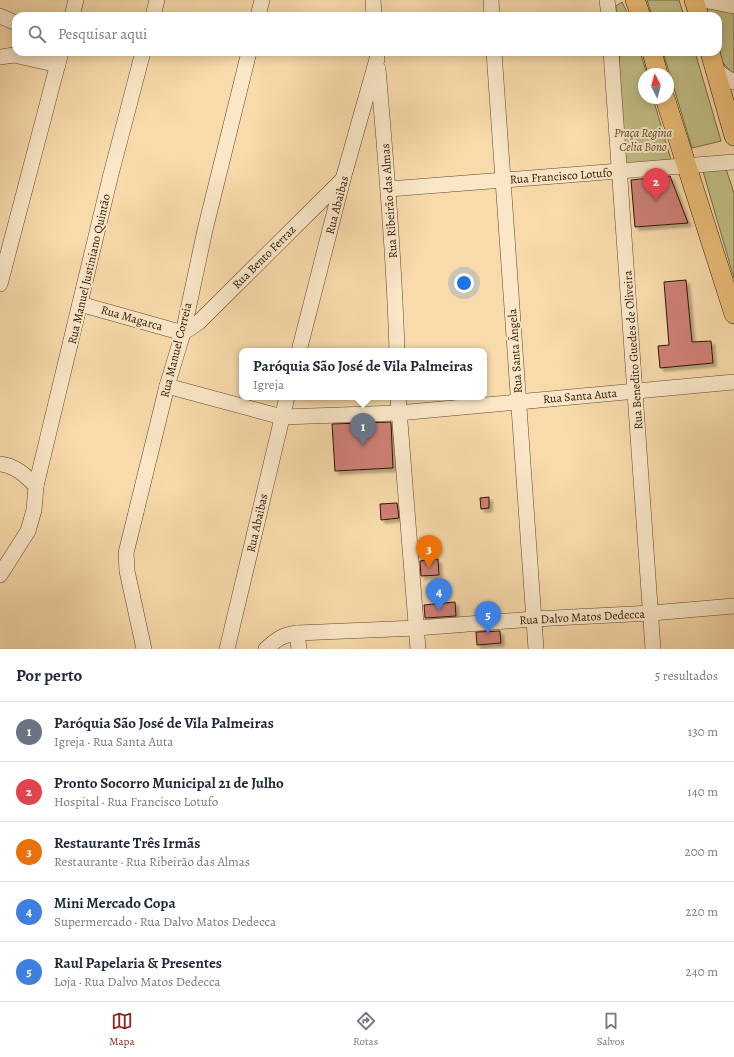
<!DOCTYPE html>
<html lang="pt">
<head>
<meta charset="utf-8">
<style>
  :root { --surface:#fff; --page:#f2f2f3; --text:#1f2937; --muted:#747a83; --line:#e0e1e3; --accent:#8f2418 }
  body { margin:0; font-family:Alegreya,serif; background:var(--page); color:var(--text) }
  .compass { position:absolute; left:638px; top:68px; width:36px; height:36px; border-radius:50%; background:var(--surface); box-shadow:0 2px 10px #0003; rotate:354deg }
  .you { position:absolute; left:464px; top:283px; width:14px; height:14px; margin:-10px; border:3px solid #fff; border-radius:50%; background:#1a73e8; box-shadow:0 0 0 6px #1a73e833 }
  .badge { display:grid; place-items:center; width:26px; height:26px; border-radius:50%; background:var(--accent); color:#fff; font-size:13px; font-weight:700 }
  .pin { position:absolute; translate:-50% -33px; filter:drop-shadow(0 1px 2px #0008) }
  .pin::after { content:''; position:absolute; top:21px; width:14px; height:12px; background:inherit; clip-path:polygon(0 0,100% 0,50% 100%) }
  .popup { position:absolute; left:239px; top:348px; width:248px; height:52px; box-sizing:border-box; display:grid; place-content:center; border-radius:8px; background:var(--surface); filter:drop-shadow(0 1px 3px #0005); font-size:13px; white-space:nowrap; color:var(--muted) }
  .popup b { font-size:15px; color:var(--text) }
  .popup::after { content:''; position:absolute; left:50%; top:100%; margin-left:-8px; border:8px solid transparent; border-top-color:var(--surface) }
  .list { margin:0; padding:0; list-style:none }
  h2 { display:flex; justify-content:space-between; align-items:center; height:52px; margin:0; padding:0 16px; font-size:17px }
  h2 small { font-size:13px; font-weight:400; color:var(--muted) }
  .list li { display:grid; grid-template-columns:26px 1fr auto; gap:12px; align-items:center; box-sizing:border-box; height:60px; padding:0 16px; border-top:1px solid var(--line) }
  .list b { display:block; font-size:15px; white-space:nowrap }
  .list p { margin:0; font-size:13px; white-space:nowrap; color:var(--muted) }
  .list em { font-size:13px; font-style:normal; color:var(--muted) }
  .icon { flex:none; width:22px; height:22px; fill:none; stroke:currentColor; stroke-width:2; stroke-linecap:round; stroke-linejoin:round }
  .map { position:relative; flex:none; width:734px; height:649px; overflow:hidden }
  .search { position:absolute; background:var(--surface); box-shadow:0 2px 10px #0003; left:12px; right:12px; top:12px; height:44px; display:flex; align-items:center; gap:10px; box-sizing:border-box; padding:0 14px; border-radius:12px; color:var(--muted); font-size:15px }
  .sheet { height:352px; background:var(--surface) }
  nav { display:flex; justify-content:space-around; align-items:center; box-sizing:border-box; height:56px; border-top:1px solid var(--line); background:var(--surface); font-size:11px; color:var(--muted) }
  nav a { display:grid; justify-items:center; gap:2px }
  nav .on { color:var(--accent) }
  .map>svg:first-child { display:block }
  .green { fill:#c2be86; stroke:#766a43 }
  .building { fill:#cf8076; stroke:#291600; filter:url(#shadow) }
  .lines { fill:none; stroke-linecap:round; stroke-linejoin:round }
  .minor-casing { stroke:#5d472b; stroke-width:16 }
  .major-casing { stroke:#291600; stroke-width:20 }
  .minor { stroke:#fae7c8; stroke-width:15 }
  .major { stroke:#ecbd76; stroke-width:19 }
  .labels { text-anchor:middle; stroke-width:4; stroke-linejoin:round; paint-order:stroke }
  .park-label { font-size:12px; font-style:italic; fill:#574828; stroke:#fae7c8 }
  .street-label { font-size:12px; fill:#291600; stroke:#fae7c8 }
</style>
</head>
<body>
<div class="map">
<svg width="734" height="649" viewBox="0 0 734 649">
  <defs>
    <filter id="shadow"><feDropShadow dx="3.5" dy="3.5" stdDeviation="1" flood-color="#0004"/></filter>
  </defs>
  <rect width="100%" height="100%" fill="#f8daab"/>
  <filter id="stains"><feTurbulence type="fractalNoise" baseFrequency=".005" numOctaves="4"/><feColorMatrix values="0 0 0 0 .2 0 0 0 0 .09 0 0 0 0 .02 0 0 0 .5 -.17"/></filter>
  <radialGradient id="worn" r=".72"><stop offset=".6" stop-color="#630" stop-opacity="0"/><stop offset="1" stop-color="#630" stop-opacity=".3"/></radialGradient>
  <g class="green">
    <path d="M647,0H679L684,16H652Z"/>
    <path d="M622,2L629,16H616V6Z"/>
    <path d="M707,4L734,9V75L713,52H718V16H702Z"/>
    <path d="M619,52H640L647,74H644V98H653L671,160L622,164Z"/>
    <path d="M663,52H695L721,141L692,148Z"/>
    <path d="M725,166L734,193V278L702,168Z"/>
  </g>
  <g class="building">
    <path d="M670,176L688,223L635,227L631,180Z"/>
    <path d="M686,280L692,342L711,341L713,363L660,368L658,346L669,345L664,282Z"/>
    <path d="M391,422L393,468L335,471L332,424Z"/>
    <path d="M489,497V508L481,509L480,498Z"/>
    <path d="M397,503L399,518L381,520L380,504Z"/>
    <path d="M438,559L439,575L421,576L420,561Z"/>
    <path d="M455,602L456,616L425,618L424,605Z"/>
    <path d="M500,631L501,643L477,645L476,632Z"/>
  </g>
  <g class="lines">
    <g class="minor-casing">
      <g id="minor">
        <path d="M373,0L374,16"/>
        <path d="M491,0L492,16"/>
        <path d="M607,0L609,16"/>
        <path d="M703,0L734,6"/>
        <path d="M0,16L16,23"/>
        <path d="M72,16L76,0"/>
        <path d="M153,16L157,0"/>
        <path d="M258,16L262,0"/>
        <path d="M494,52L536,649"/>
        <path d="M611,52L653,649"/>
        <path d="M0,57L14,55L58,65"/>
        <path d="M378,69C386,163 394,257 397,351"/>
        <path d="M716,71L734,82"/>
        <path d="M389,189L734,162"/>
        <path d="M0,284L61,52"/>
        <path d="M80,304L183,333L199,322L343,179"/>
        <path d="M299,351L343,179L377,59"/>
        <path d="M167,386L282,417L398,413L734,382"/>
        <path d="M398,397L418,649"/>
        <path d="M0,464C16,466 25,475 36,486L34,510L28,531L0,575"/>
        <path d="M36,486L110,178L143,52"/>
        <path d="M297,633L299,649"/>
        <path d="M144,649L127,571L126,553L167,386L183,333L205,230L249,52"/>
        <path d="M227,649L287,397"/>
        <path d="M266,649C277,639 282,635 297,633L417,628L534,619L652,613L734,606"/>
      </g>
    </g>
    <g class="major-casing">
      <g id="major">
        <path d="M635,0L641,16"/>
        <path d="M694,0L699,16"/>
        <path d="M652,52L658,74"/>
        <path d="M710,52L734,136"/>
        <path d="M665,98L734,314"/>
      </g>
    </g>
    <use href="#minor" class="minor"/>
    <use href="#major" class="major"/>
  </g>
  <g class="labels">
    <g class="park-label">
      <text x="643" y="137">Praça Regina<tspan x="643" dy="14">Celia Bono</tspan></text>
    </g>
    <g class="street-label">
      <text transform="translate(561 176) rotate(-4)" y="4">Rua Francisco Lotufo</text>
      <text transform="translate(389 201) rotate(-94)" y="4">Rua Ribeirão das Almas</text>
      <text transform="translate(337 205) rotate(-75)" y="4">Rua Abaibas</text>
      <text transform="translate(264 257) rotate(-45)" y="4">Rua Bento Ferraz</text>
      <text transform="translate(89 269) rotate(-77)" y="4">Rua Manuel Justiniano Quintão</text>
      <text transform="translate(132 318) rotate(16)" y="4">Rua Magarca</text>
      <text transform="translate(176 350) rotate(-76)" y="4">Rua Manuel Correia</text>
      <text transform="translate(633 350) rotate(-94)" y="4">Rua Benedito Guedes de Oliveira</text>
      <text transform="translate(515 351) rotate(-94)" y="4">Rua Santa Ângela</text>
      <text transform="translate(580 396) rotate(-5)" y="4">Rua Santa Auta</text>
      <text transform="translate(257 523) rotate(-77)" y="4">Rua Abaibas</text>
      <text transform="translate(582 617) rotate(-3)" y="4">Rua Dalvo Matos Dedecca</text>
    </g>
  </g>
  <rect width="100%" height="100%" filter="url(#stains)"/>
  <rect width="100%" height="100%" fill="url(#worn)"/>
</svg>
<svg class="compass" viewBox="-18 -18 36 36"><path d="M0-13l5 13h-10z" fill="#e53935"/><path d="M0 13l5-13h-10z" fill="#747a83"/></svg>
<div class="you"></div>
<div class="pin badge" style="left:363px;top:446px;background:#6b7280">1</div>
<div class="popup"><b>Paróquia São José de Vila Palmeiras</b>Igreja</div>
<div class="pin badge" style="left:656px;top:201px;background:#e0444e">2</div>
<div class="pin badge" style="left:429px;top:568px;background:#e8710a">3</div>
<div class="pin badge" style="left:439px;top:611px;background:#3f7fe0">4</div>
<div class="pin badge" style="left:488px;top:634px;background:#3f7fe0">5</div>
<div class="search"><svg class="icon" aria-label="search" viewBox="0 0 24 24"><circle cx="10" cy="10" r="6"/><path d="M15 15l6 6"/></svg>Pesquisar aqui</div>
</div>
<section class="sheet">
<h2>Por perto<small>5 resultados</small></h2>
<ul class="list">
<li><span class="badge" style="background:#6b7280">1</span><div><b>Paróquia São José de Vila Palmeiras</b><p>Igreja · Rua Santa Auta</p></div><em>130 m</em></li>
<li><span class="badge" style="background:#e0444e">2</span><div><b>Pronto Socorro Municipal 21 de Julho</b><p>Hospital · Rua Francisco Lotufo</p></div><em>140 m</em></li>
<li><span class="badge" style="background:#e8710a">3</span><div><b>Restaurante Três Irmãs</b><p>Restaurante · Rua Ribeirão das Almas</p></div><em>200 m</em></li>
<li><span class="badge" style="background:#3f7fe0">4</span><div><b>Mini Mercado Copa</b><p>Supermercado · Rua Dalvo Matos Dedecca</p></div><em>220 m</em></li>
<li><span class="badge" style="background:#3f7fe0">5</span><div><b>Raul Papelaria &amp; Presentes</b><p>Loja · Rua Dalvo Matos Dedecca</p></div><em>240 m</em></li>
</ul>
</section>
<nav>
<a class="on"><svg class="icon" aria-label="map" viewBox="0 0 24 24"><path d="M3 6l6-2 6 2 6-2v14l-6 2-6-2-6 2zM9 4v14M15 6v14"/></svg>Mapa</a>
<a><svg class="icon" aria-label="directions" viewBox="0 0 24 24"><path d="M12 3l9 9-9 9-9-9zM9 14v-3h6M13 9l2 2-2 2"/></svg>Rotas</a>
<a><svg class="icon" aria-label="saved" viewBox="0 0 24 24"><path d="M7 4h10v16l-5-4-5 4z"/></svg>Salvos</a>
</nav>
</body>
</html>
